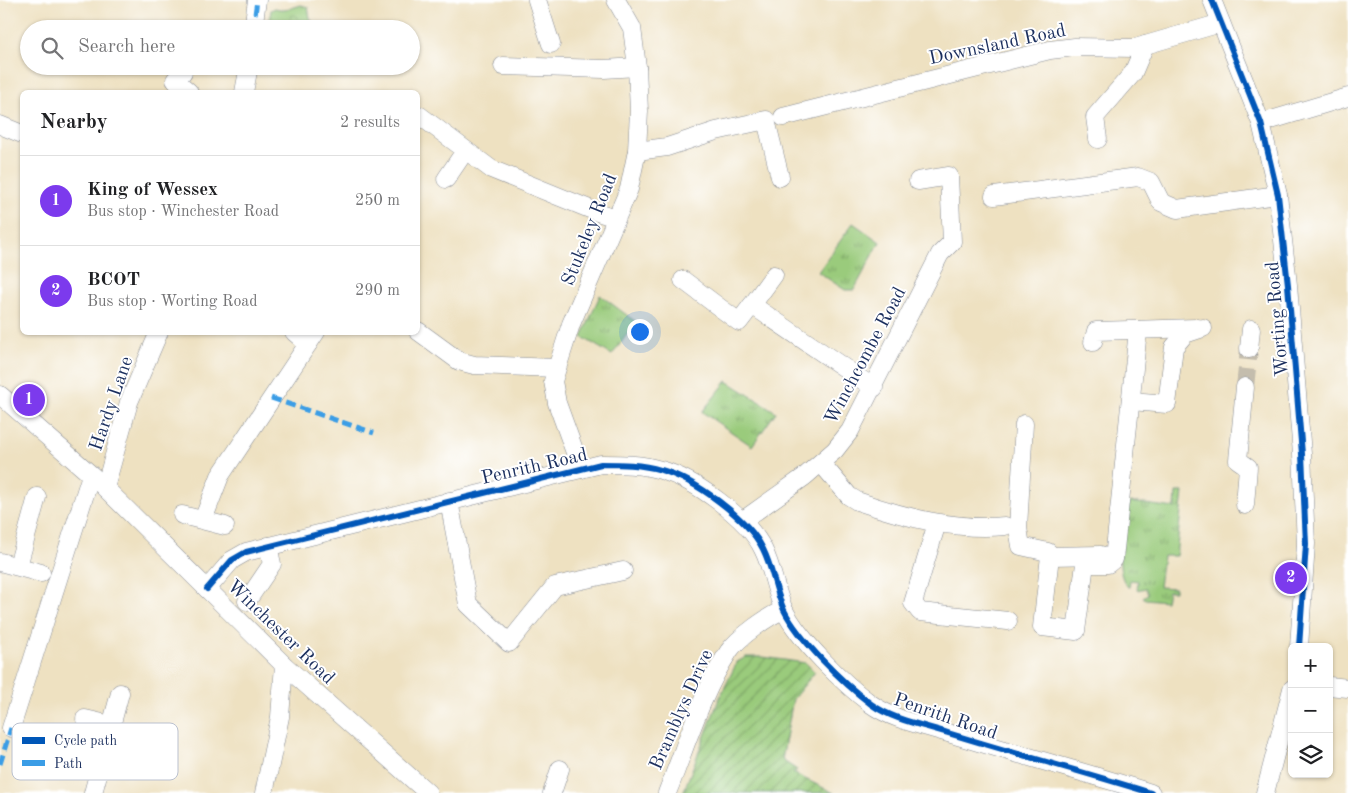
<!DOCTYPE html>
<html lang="en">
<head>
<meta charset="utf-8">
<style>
  :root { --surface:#fff; --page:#f6f6f6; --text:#202124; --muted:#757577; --line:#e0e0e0; --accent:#7c3aed }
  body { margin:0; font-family:"Old Standard TT",serif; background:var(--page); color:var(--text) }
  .controls { position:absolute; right:15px; bottom:15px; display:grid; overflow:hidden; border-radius:8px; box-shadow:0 1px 4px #0004 }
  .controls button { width:45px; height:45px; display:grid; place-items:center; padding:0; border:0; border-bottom:1px solid var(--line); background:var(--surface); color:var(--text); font:25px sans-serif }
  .you { position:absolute; left:639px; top:331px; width:18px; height:18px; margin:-12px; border:4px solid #fff; border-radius:50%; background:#1a73e8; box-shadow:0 0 0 8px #1a73e833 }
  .badge { display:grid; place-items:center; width:32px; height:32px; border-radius:50%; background:var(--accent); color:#fff; font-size:16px; font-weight:700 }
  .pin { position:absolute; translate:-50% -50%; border:2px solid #fff; box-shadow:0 1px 5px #0006 }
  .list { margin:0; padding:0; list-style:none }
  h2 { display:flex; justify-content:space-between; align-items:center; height:65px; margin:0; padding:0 20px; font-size:21px }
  h2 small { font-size:16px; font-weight:400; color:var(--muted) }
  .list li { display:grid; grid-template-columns:32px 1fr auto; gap:15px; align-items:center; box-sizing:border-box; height:90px; padding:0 20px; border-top:1px solid var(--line) }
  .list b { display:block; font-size:19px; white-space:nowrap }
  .list p { margin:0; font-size:16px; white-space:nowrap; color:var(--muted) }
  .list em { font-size:16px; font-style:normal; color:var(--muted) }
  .icon { flex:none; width:28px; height:28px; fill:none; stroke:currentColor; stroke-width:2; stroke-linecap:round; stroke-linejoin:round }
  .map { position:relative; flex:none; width:1348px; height:793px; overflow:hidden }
  .search { position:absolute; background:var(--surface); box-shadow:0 1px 4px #0004; left:20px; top:20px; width:400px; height:55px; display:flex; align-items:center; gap:12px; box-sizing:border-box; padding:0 18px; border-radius:28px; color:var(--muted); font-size:19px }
  .panel { position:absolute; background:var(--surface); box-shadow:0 1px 4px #0004; left:20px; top:90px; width:400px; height:245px; border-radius:8px }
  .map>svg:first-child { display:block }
  .grass { fill:url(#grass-tufts); stroke:#5a7d6c }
  .park { fill:url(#park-crowns); stroke:#5a7d6c }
  .garden { fill:url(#garden-furrows); stroke:#5a7d6c }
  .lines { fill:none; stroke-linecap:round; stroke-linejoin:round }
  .minor-tunnel { stroke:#c4bdad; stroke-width:18; stroke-dasharray:18 9; stroke-linecap:butt }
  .minor-casing { stroke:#848890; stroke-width:19 }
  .minor { stroke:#fff; stroke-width:18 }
  .quiet { stroke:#3b9de6; stroke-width:5; stroke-dasharray:10 5; stroke-linecap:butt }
  .cycleway-casing { stroke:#fff; stroke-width:9 }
  .cycleway { stroke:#0057b8; stroke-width:6 }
  .labels { text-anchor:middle; stroke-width:4; stroke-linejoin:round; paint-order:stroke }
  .street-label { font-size:19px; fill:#1b2f5e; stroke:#fff }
  .key { fill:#fff; stroke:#bbc1cf; stroke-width:1 }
  .key-label { font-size:14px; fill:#1b2f5e }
</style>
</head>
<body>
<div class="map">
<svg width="1348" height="793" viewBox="0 0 1348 793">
  <defs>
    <pattern id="grass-tufts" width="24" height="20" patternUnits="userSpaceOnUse" patternTransform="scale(1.25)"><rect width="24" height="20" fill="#9acb7b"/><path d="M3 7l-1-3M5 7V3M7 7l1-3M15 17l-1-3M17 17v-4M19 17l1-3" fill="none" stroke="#7da568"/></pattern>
    <pattern id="park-crowns" width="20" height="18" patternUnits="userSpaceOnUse" patternTransform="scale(1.25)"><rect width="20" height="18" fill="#9acb7b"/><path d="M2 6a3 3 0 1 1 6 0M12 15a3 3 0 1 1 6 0" fill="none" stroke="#7da568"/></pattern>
    <pattern id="garden-furrows" width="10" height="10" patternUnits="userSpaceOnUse" patternTransform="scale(1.25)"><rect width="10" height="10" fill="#9acb7b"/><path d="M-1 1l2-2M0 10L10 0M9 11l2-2" fill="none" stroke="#7da568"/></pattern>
  </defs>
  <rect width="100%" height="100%" fill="#fff"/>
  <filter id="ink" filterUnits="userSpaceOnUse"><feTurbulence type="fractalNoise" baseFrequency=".02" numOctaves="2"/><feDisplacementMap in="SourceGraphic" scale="10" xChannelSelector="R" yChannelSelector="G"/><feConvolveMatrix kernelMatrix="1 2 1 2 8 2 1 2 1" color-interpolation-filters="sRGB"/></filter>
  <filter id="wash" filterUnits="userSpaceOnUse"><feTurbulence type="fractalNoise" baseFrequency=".0096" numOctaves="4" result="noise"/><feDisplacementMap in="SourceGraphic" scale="20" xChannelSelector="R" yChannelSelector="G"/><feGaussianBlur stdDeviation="1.12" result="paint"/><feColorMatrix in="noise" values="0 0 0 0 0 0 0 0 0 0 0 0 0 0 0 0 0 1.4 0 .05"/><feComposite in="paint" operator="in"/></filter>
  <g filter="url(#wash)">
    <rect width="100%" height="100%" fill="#eee1c1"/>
    <g class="grass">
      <path d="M853,223L880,242L854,290H845L818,272Z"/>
      <path d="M600,295L636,322L612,355L582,337Z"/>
      <path d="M727,381L776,412L752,446L702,412Z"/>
      <path d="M1176,492H1183L1176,556H1163L1159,587L1175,588V591H1168L1166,601L1145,599L1143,597L1148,594L1145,588L1137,590L1138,581L1130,580L1129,588C1111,572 1124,527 1128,505L1130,502L1175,508Z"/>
    </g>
    <path class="park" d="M301,5L308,7L310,18L318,29H268L271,10L275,8L285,10Z"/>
    <path class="garden" d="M746,657H763L806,663L815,672L793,699L782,760L797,770L793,773L834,793H683L719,699L737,662Z"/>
  </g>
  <g filter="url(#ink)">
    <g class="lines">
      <path class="minor-tunnel" d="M1245,387L1249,349"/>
      <g class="minor-casing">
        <g id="minor">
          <path d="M537,0L551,44"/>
          <path d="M1212,0L1261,123L1278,195L1288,285L1302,454L1306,544L1299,647"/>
          <path d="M253,29L257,0"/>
          <path d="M503,66L604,69L637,67"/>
          <path d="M183,72L175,80L189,92"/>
          <path d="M244,92L249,66"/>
          <path d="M419,115L491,169L597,212L616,218"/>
          <path d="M783,117L1050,50L1075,47L1135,48L1221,23"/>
          <path d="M1261,123L1348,97"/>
          <path d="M0,125L22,134"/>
          <path d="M1098,139L1095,117L1133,73L1145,45"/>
          <path d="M637,151L667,147L716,131L766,120L780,177"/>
          <path d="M446,179L465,151"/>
          <path d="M994,196L1138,177L1151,182L1161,202L1177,209L1278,195"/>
          <path d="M683,280L739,322L752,305L874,388"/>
          <path d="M752,305L774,275"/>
          <path d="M418,331L459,361L474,365L556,368"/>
          <path d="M294,332L308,344"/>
          <path d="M1093,342L1096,331L1197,328"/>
          <path d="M1249,349L1251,329"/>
          <path d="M1245,387L1238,460L1248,467L1245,505"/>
          <path d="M0,395L97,480L284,665L428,793"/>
          <path d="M1131,401L1167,404L1174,347L1185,334L1203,328"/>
          <path d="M1024,424L1018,528L1021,546L1048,552L1050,556L1101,555"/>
          <path d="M821,463L849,496L857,501C904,517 955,531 1005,526"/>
          <path d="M581,469L557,403L553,381L571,324L629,189L637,151L639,111L637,67L632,28L616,0"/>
          <path d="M105,488L129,402L159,332"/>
          <path d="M449,501L468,604L509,643L555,586L623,571"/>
          <path d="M182,515L225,526"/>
          <path d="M203,520L220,476L316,332"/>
          <path d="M742,521L804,477L835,450L850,431L940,254L952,242L949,176L918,181"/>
          <path d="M937,523L913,603L920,612L1008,621"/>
          <path d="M1050,556L1042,627L1076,631L1085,564H1108L1114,559L1138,330"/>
          <path d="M0,562L41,573"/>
          <path d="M18,566L37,497"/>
          <path d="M207,589L232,560L246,552L601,464C621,464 641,464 661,470C694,479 748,518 763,549C773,569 775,590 784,610C799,640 844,684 871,704C893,720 923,725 948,733C1016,754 1084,772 1151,793"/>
          <path d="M247,601L272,564L268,546"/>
          <path d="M1329,686L1348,688"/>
          <path d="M85,719L111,725"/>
          <path d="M11,728L91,475"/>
          <path d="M93,793L120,693"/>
          <path d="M264,793L280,717L284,665"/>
          <path d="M552,793L560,769"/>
          <path d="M667,793C686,746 701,694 729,651C738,638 769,615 784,610"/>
          <path d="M1265,793L1292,689"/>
        </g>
      </g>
      <use href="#minor" class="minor"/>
      <g class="quiet">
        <path d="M253,29L257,0"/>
        <path d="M248,71L249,66"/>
        <path d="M271,398L374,433"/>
        <path d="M0,764L11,728"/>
      </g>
      <g class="cycleway-casing">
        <g id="cycleway">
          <path d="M1212,0L1261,123L1278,195L1288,285L1302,454L1306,544L1299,647"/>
          <path d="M207,589L232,560L246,552L601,464C621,464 641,464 661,470C694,479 748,518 763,549C773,569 775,590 784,610C799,640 844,684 871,704C893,720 923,725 948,733C1016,754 1084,772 1151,793"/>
        </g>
      </g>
      <use href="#cycleway" class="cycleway"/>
    </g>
  </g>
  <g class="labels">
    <g class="street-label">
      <text transform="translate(997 43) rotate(-12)" y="7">Downsland Road</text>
      <text transform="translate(588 229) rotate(-68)" y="7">Stukeley Road</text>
      <text transform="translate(1276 319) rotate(-95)" y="7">Worting Road</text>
      <text transform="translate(864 355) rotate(-62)" y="7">Winchcombe Road</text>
      <text transform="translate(110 403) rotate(-71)" y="7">Hardy Lane</text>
      <text transform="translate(534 465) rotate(-13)" y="7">Penrith Road</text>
      <text transform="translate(282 631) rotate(44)" y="7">Winchester Road</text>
      <text transform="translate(680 709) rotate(-66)" y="7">Bramblys Drive</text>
      <text transform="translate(946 715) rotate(19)" y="7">Penrith Road</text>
    </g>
  </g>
  <rect x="12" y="723" width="166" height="57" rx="8" class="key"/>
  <rect x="22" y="737" width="23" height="7" fill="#0057b8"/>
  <rect x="22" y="760" width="23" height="6" fill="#3b9de6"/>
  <g class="key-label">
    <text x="54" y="745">Cycle path</text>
    <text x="54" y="768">Path</text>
  </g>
</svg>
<div class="controls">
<button>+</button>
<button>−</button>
<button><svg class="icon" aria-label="layers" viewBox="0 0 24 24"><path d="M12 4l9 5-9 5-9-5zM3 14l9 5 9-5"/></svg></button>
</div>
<div class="you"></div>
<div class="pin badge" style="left:29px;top:400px">1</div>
<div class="pin badge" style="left:1291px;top:578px">2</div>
<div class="search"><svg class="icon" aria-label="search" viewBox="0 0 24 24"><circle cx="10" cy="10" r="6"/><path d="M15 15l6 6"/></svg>Search here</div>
<section class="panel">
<h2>Nearby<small>2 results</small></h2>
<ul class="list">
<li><span class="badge">1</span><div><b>King of Wessex</b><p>Bus stop · Winchester Road</p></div><em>250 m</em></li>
<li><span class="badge">2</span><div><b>BCOT</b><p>Bus stop · Worting Road</p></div><em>290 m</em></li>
</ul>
</section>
</div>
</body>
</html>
